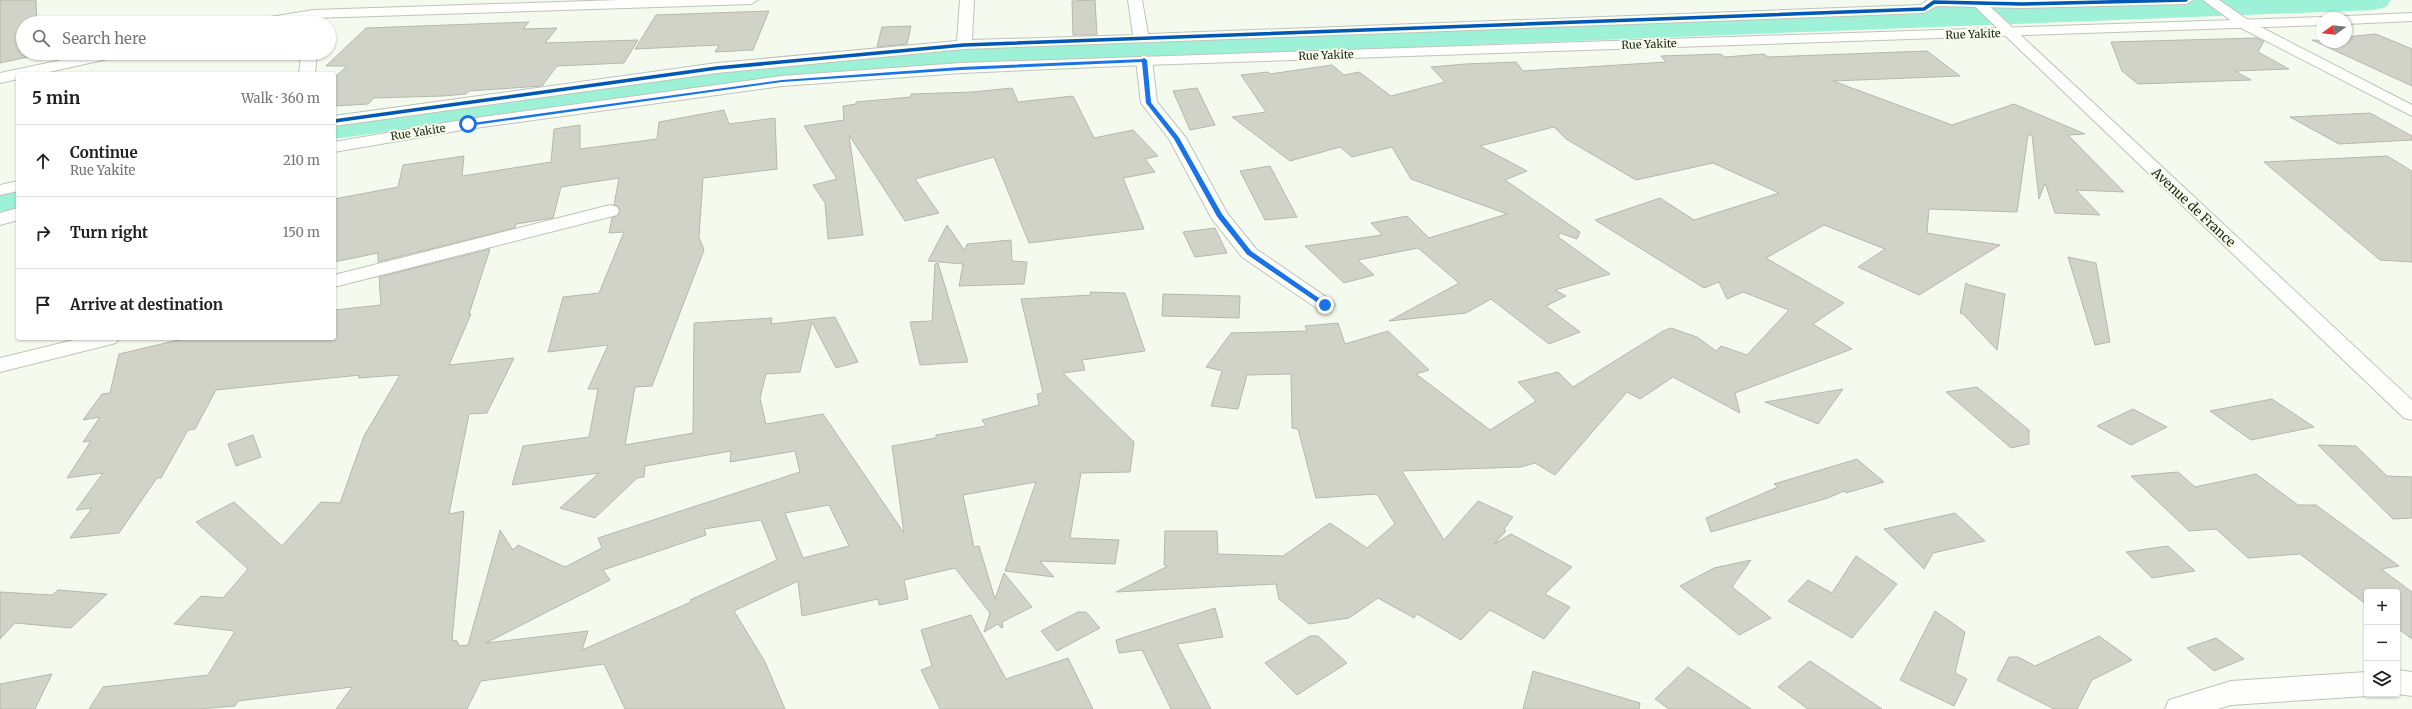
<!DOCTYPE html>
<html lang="en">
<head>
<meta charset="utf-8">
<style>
  :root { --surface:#fff; --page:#f2f2f2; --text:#202124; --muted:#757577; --line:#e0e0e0 }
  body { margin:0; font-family:Merriweather,serif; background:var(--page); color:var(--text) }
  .controls { position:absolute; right:12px; bottom:12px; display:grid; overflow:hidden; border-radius:4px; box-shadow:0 1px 3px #0004 }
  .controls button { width:36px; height:36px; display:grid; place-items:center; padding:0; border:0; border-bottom:1px solid var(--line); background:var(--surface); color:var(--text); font:20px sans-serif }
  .compass { position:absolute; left:2316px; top:12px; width:36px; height:36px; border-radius:50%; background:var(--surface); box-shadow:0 1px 3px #0004; rotate:255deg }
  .stop { position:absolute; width:12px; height:12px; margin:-9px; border:3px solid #1a73e8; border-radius:50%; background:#fff }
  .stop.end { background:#1a73e8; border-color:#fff; box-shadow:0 1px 4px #0008 }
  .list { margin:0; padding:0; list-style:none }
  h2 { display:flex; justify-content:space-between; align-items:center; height:52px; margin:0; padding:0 16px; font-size:17px }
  h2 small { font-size:13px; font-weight:400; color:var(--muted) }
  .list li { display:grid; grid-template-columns:26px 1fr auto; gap:12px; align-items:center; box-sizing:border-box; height:72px; padding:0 16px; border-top:1px solid var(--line) }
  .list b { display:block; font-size:15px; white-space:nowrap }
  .list p { margin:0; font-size:13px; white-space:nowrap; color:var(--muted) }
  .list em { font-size:13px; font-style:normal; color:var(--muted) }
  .icon { flex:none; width:22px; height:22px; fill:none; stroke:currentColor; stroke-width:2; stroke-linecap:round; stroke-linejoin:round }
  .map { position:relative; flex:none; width:2412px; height:709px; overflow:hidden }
  .search { position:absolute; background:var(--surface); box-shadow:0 1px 3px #0004; left:16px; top:16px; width:320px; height:44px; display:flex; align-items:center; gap:10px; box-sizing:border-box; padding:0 14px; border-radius:22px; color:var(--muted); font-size:15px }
  .panel { position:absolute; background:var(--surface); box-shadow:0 1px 3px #0004; left:16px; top:72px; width:320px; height:268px; border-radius:4px }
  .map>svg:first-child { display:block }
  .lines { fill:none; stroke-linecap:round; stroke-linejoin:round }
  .river { fill:#9cf1d7; fill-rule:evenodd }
  .building { fill:#d1d3c8; stroke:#b6b8ad; fill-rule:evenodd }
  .minor-casing { stroke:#bfc4b9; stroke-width:2 }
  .tertiary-casing { stroke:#bfc4b9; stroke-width:2 }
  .secondary-casing { stroke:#bfc4b9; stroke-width:2 }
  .primary-casing { stroke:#bfc4b9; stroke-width:2 }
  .minor { fill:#fefefd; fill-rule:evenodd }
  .tertiary { fill:#fefefd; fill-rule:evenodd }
  .secondary { fill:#fefefd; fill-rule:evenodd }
  .primary { fill:#fefefd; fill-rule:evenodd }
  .cycleway-far1-casing { stroke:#f6feeb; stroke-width:5.5 }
  .cycleway-casing { stroke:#f6feeb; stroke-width:7 }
  .cycleway-far1 { stroke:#0057b8; stroke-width:3.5 }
  .cycleway { stroke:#0057b8; stroke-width:4.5 }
  .route { fill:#1a73e8 }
  .labels { text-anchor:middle; stroke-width:4; stroke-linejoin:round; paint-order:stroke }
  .far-street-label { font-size:11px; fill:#262b20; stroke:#f6feeb }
  .street-label { font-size:13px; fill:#262b20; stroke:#f6feeb }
</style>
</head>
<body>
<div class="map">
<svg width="2412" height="709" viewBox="0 0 2412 709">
  <rect width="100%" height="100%" fill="#f5faef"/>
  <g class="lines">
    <g class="river">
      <path d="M2105,0H2391L2386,7L2374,10L928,66L697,88L334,139V115L697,66L928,44Z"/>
      <path d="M18,182V208L0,212V186Z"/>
    </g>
  </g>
  <g class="building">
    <path d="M0,0H36L37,23H23V53H37V55L0,63Z"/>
    <path d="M1095,0L1097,35H1073L1072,1Z"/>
    <path d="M769,11L753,50L715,52L719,45L635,49L656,15Z"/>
    <path d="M529,22L523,29L557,28L545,43L638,40L624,63L557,66L542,86L469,91L466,94L443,96L374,98L368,104L334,106V78L347,66H326L366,28Z"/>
    <path d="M911,26L907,44L877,47L882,27Z"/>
    <path d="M2376,34L2412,49V86L2312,40L2346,42V37Z"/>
    <path d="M2256,38L2264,41L2258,52L2289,69L2235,71L2251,80L2138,84L2122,71L2111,42Z"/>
    <path d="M1927,51L1960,76L1833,81L1952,125L2014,104L2085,134L2068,135L2124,192L2076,190L2100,215L2055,213L2045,183L2039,199L2032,135H2028L2017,212L1929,209L1927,233L2000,245L1919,295L1858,267L1885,249L1824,225L1766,258L1844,303L1813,324L1852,349L1735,393L1740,413L1673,377L1640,399L1627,392L1555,475L1535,463L1521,467L1402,471L1444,540L1478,501L1513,517L1504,529L1506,531L1494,544L1511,534L1572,567L1545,594L1570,607L1544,639L1490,610L1461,640L1417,614L1414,618L1378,598L1349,618L1309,624L1279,599L1276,584L1116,592L1168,566L1164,565L1165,531H1217L1218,554L1283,556L1330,523L1367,548L1395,524L1377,494L1316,498L1298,429L1292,428L1291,374L1247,375L1238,409L1211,406L1222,371L1206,367L1231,333L1307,331L1305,326L1338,323L1345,344L1388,331L1429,370L1416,374L1490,430L1536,401L1518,382L1558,372L1573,387L1663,331L1671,328L1697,337L1716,351L1721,346L1747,355L1789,310L1743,292L1727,299L1719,282L1704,288L1595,220L1660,198L1694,220L1779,193L1713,163L1636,180L1566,139L1554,127L1480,146L1527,171L1505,180L1580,232L1577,239L1560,233L1558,237L1610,274L1555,290L1566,296L1546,306L1580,332L1549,344L1491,299L1466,313L1389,321L1459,283L1418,248L1358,260L1374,275L1344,283L1305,246L1382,235L1371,223L1407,216L1429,238L1507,214L1411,179L1392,147L1352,157L1340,147L1290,161L1232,117L1266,112L1241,75L1268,72L1270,74L1332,65L1344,75L1359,72L1391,96L1445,82L1431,67L1465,64L1516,62L1523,71L1666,62L1661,56L1720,54L1725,57L1764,54L1768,57Z"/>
    <path d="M1012,88L1018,102L1073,96L1094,138L1133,130L1158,156L1145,159L1155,172L1123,178L1144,229L1029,243L994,157L915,179L939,213L905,221L849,135L863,235L828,239L825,203L813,185L837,179L804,126L844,120L843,106L856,104V102L911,97V94L973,92Z"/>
    <path d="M1197,88L1215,125L1190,130L1173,91Z"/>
    <path d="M724,110L729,124L775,118L777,169L703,178L699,237L704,250L652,386L635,387L625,445L693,433L694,323L772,318L771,324L835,317L858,362L836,368L812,322L800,372L766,374L760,398L766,424L823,414L904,533L892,446L936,438V435L986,426L982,420L1039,405L1037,394L1043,393L1021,299L1091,295L1090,292L1125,293L1145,351L1082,360L1085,370L1063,373L1134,442L1130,472L1081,473L1070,538L1119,540L1115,564L1040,561L1054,577L1005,571L1036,482L963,495L974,547L979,546L995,599L1004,573L1032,607L1002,622L1003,627L1001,628L998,624L984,632L990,613L955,568L904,580L908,599L879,605L878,599L802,616L798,581L734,611L765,662L785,709H625L604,664L481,681L467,709H336L352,687L238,701L235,706L198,709H89L103,687L208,675L235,631L174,624L201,596L223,598L248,569L196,522L234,502L282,546L321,502L340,503L364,436L400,375L358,378L360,375L216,390L195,429L188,430L161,478H157L119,533L70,538L92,508L76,510L103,473L67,478L91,441L83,442L100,417L83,420L102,394L110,393L119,354L187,338H334V310L381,305L379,277L490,249L469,314H471L449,365L514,358L487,413L469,414L449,514L464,511L452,640L457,641L459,646L468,645L500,530L513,550L518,545L565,567L602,548L598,538L800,472L795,451L730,462L731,451L645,466L644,477L637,478L595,518L560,508L599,473L512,485L523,446L589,437L598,389H588L608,345L548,352L563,297L599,293L624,232L609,233L612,218L617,216L620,212L618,206L614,205L619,178L561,187L553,218L516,224L515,228L378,262V253L334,262V199L398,187L403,165L464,156L462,176L551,162L554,129L580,125V149L657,139L659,122ZM829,505L849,546L803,558L785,513ZM761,520L777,560L690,600L691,602L582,650L588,631L486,643L610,580L603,570L706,535L704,529Z"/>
    <path d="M2370,113L2412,136V140L2339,144L2290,117Z"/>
    <path d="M2387,156L2412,171V262L2380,260L2264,162Z"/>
    <path d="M1270,166L1297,217L1265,220L1240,171Z"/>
    <path d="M947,225L965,251L967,244L1011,240L1012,261L1027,262L1024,284L959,286L963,264L928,261Z"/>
    <path d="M1215,228L1227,253L1195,257L1183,232Z"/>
    <path d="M2068,257L2096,263L2110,342L2095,345Z"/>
    <path d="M938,263L968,362L920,365L910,322L932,321L935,264Z"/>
    <path d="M1966,283L1969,285L2005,294L1997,350L1963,314L1960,313Z"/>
    <path d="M1163,294L1240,296L1239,318L1162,316Z"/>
    <path d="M1977,387L2029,430V444L2011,448L1946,392Z"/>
    <path d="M1843,389L1818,424L1765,402Z"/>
    <path d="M2272,399L2314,427L2251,440L2210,411Z"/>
    <path d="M2133,409L2167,427L2131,445L2097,426Z"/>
    <path d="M253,435L261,457L236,466L228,444Z"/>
    <path d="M2318,445L2356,446L2387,476L2412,477V518L2393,519Z"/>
    <path d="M1857,459L1884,482L1846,493L1844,491L1828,498L1711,532L1706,518L1778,487L1774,484Z"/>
    <path d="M2178,472L2195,487L2256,474L2298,505H2316L2399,566L2381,569L2412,592V639L2397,628V592H2367V605L2300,554L2248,558L2216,529L2189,531L2131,476Z"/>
    <path d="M1955,513L1985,541L1933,553L1924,569L1884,529Z"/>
    <path d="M2168,546L2195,571L2152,578L2126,552Z"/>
    <path d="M1856,556L1897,584L1852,638L1788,601L1808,580L1832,593Z"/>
    <path d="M1751,560L1732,587L1771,618L1739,635L1680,586L1714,568Z"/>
    <path d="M58,590L107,594L71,628L15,623L0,639V592L52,595Z"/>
    <path d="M1215,608L1223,637L1177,644L1211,709H1171L1142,650L1119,653L1116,640Z"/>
    <path d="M1935,611L1965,632L1955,673L1967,679L1954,706L1900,680Z"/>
    <path d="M1078,612H1086L1100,628L1057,651L1041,631Z"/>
    <path d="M971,615L1006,679L1068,658L1093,709H940L921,670L932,666L921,630Z"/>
    <path d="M1310,636H1318L1347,663L1297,695L1265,663Z"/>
    <path d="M2099,636L2132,660L2092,680L2077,709H2054L1997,680L2009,657H2018L2035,666Z"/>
    <path d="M2216,638L2244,659L2214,671L2187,648Z"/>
    <path d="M1810,661L1882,709H1808L1778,687Z"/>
    <path d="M1688,667L1751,709H1669L1655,699Z"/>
    <path d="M1533,671L1640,703L1639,709H1523Z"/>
    <path d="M52,674L35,709H0V684Z"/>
  </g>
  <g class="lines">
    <g class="minor-casing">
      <g id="minor">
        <path d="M619,0H758L751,4L313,18L284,23H251L258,19L313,10Z"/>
        <path d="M960,0H974L972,40L1133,35L1128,0H1142L1148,34L1921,5L1928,0H2193L2186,4L2022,8L1937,6L1924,13L964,49L717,73L334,126V116L717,63L957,41Z"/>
        <path d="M2203,0H2219L2251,22L2412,105V116L2241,28Z"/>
        <path d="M95,53H124L121,56L40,74H18V79L0,83V73Z"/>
        <path d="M301,53H317L315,74H299Z"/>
        <path d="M1144,55L1152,60L1157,102L1186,138L1227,213L1256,249L1332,301L1335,305L1332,309L1325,311L1318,309L1242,257L1212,219L1169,139L1141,103L1136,60Z"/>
        <path d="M18,181V191L0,195V185Z"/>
        <path d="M610,205L617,207L619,211L617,215L334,287V275Z"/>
        <path d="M82,338H119L116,343L0,372V358Z"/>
      </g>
    </g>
    <g class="tertiary-casing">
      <g id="tertiary">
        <path d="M2397,670L2412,672V696L2397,694Z"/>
        <path d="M2367,672V694H2372L2367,696L2231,705L2218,709H2165L2169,700L2231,681Z"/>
      </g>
    </g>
    <g class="secondary-casing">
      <g id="secondary">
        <path d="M2412,13V21L2346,24V18H2340L2346,16Z"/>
        <path d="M2322,17L2327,18H2322V25L1144,65L961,73L782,86L468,129L334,152V142L468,119L782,76L961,63Z"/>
        <path d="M18,208V220L0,225V213Z"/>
      </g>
    </g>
    <g class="primary-casing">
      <path id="primary" d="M1968,0H1983L2412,400V420L2404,418Z"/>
    </g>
    <use href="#minor" class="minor"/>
    <use href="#tertiary" class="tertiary"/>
    <use href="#secondary" class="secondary"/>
    <use href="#primary" class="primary"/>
    <g class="cycleway-far1-casing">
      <g id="cycleway-far1">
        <path d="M1144,60L1149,103L1177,138L1200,180"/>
        <path d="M334,121L717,68L964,45L1924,9L1934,2L2022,4L2186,0"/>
      </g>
    </g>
    <g class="cycleway-casing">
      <path id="cycleway" d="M1199,179L1219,215L1249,253L1325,305"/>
    </g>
    <use href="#cycleway-far1" class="cycleway-far1"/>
    <use href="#cycleway" class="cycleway"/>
  </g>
  <path class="route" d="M1144,59L1147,60L1151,103L1179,138L1222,214L1251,251L1327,304V306H1323L1247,254L1217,216L1174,139L1146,103L1142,62L961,70L782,82L468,126L465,124L782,80L961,67Z"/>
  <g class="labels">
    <g class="far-street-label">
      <text transform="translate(1973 34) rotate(-2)" y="4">Rue Yakite</text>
      <text transform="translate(1649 44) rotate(-2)" y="4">Rue Yakite</text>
      <text transform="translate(1326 55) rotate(-2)" y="4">Rue Yakite</text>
      <text transform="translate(418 132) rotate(-9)" y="4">Rue Yakite</text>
    </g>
    <g class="street-label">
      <text transform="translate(2194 207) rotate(43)" y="5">Avenue de France</text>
    </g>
  </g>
</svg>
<div class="controls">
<button>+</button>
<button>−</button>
<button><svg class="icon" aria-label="layers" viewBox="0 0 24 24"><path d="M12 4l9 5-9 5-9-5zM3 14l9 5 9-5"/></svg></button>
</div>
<svg class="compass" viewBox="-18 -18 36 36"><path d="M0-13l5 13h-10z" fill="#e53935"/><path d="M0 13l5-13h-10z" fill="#757577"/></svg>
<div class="stop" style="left:468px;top:124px"></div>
<div class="stop end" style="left:1325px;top:305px"></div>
<div class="search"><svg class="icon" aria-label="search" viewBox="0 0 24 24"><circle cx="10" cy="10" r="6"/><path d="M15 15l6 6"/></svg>Search here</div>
<section class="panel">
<h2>5 min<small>Walk · 360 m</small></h2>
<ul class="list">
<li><svg class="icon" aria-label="ahead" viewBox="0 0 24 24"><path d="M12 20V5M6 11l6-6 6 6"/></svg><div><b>Continue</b><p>Rue Yakite</p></div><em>210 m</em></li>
<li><svg class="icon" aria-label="right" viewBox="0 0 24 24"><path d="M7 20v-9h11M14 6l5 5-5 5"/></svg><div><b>Turn right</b></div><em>150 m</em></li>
<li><svg class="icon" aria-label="arrive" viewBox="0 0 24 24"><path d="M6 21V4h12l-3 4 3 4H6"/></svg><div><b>Arrive at destination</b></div></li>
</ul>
</section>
</div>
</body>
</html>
